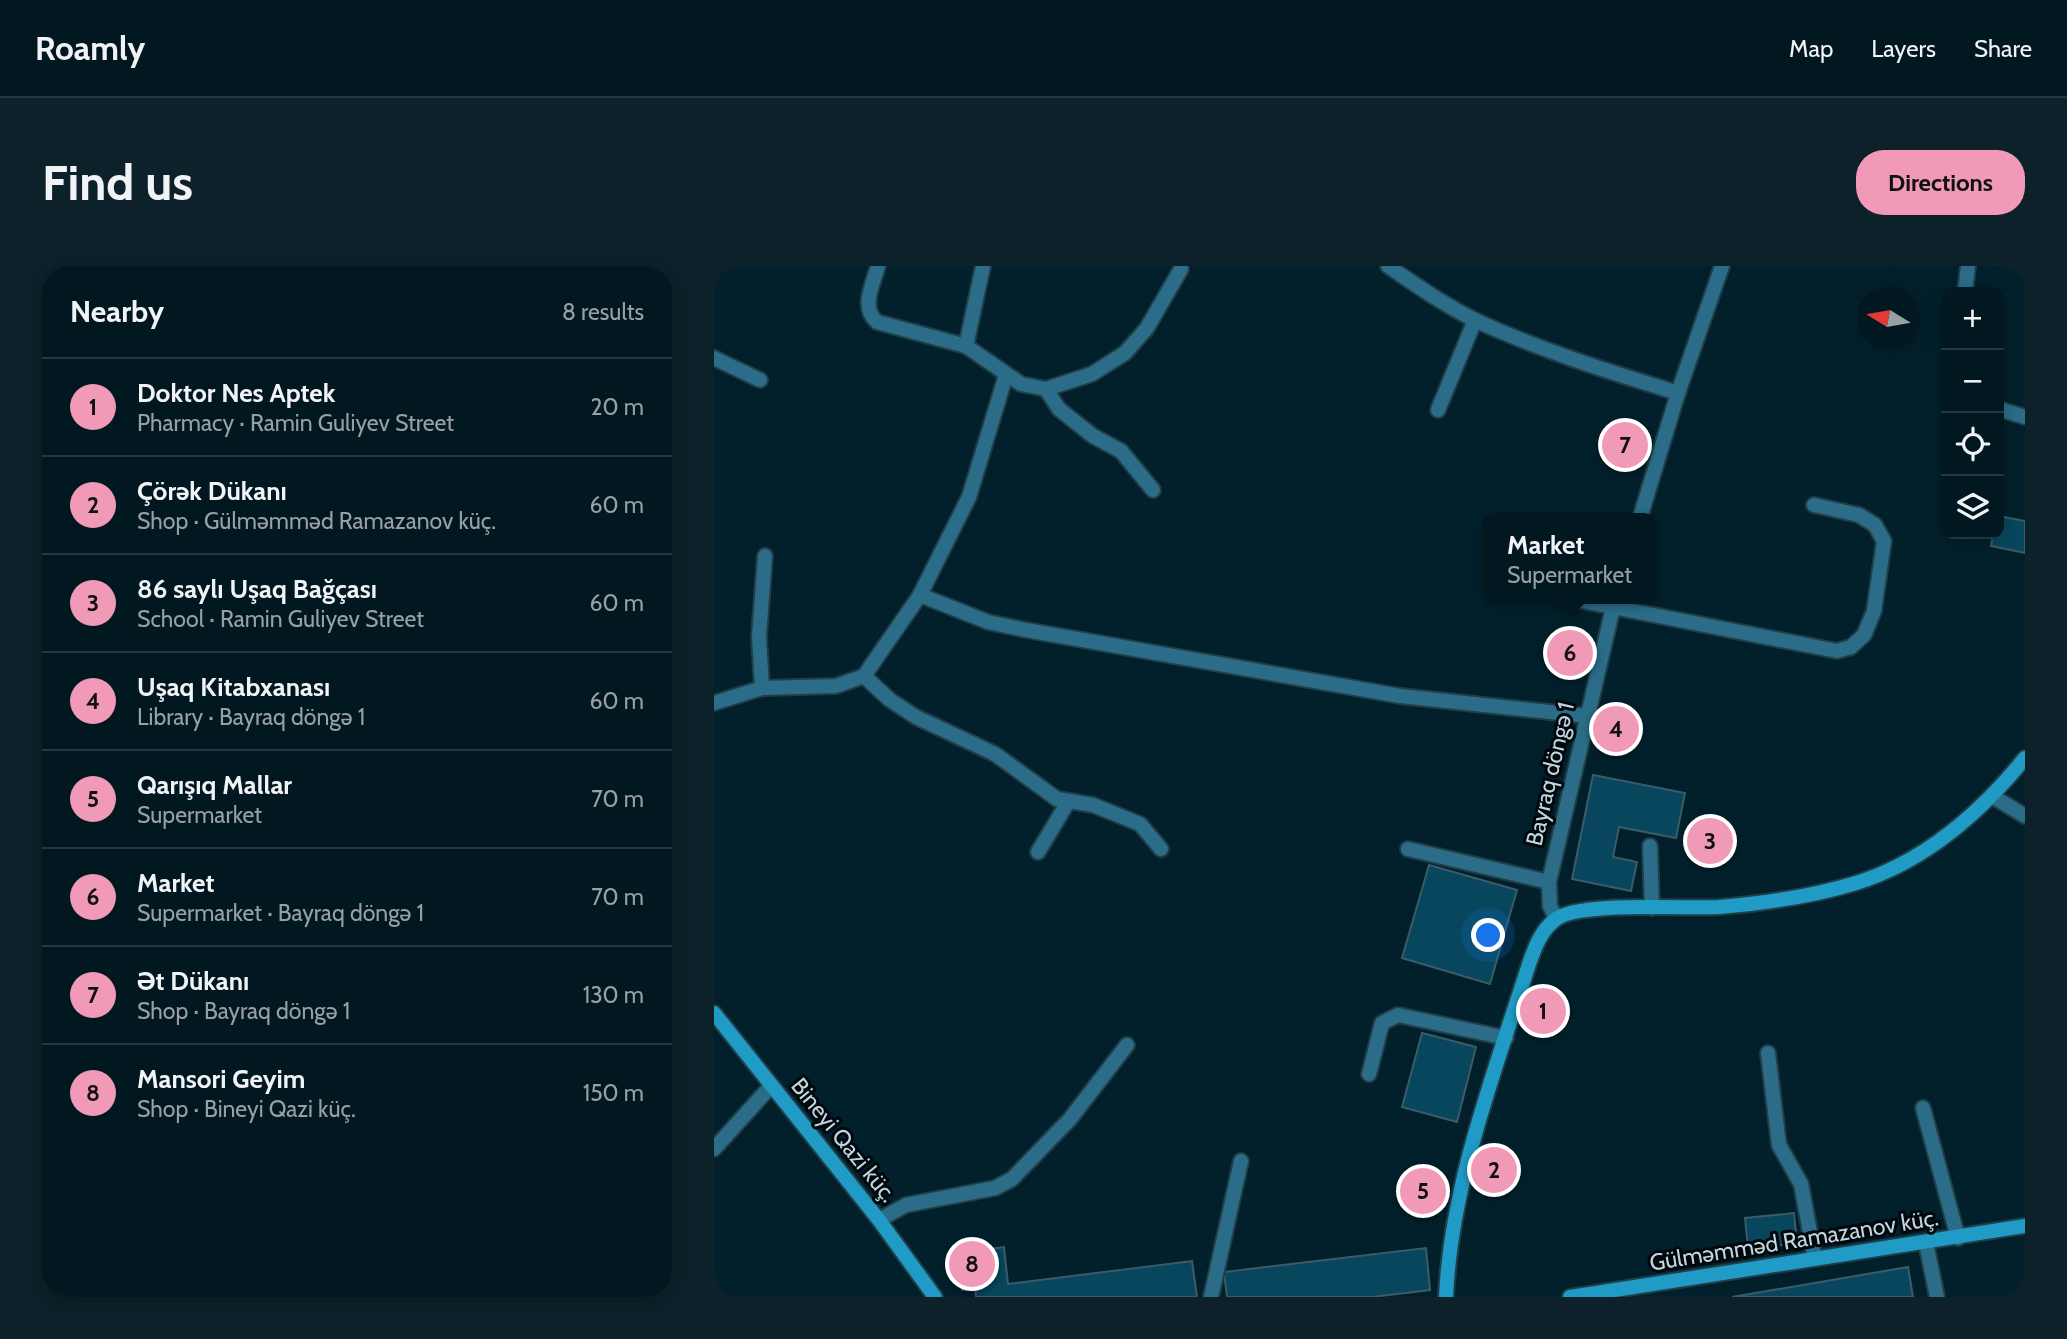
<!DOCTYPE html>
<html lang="en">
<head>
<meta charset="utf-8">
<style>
  :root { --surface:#021821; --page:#0c212a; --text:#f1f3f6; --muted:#96a0a5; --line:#23373f; --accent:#f09ab7 }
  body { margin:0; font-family:Cabin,sans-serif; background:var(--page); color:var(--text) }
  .controls { position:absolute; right:21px; top:21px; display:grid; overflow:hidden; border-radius:14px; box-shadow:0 4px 18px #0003 }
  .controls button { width:63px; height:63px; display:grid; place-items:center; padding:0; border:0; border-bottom:2px solid var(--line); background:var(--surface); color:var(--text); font:35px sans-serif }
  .compass { position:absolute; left:1143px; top:21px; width:63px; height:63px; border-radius:50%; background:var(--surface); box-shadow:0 4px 18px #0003; rotate:281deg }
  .you { position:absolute; left:775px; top:670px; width:24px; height:24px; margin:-18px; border:5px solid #fff; border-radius:50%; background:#1a73e8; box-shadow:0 0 0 10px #1a73e833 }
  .badge { display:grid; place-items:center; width:46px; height:46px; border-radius:50%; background:var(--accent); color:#111; font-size:23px; font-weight:700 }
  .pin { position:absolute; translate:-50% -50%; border:4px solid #fff; box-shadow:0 2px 7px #0006 }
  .popup { position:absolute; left:768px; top:247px; width:175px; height:91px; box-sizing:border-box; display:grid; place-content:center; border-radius:14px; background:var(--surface); filter:drop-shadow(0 2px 5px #0005); font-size:23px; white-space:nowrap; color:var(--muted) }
  .popup b { font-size:26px; color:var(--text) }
  .popup::after { content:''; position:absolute; left:50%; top:100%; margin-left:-14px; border:14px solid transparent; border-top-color:var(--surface) }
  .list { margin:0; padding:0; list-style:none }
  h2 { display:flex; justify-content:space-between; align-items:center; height:91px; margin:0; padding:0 28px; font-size:30px }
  h2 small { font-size:23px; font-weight:400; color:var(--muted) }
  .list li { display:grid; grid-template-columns:46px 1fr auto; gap:21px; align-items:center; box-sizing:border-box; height:98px; padding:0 28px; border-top:2px solid var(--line) }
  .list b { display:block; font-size:26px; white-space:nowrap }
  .list p { margin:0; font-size:23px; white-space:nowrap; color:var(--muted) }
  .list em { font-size:23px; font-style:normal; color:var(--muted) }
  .icon { flex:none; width:38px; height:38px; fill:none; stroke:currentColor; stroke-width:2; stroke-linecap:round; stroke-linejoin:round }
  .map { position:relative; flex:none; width:1311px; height:1031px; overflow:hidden; border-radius:28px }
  header { display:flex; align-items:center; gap:42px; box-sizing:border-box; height:98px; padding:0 35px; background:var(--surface); border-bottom:2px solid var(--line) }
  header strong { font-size:33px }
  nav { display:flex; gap:38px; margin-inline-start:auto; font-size:24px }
  .intro { display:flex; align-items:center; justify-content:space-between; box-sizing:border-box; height:168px; padding:0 42px }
  h1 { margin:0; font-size:49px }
  .button { padding:18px 32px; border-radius:28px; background:var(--accent); color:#111; font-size:24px; font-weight:700 }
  main { display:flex; gap:42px; padding:0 42px }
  aside { flex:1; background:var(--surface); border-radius:28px; box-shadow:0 4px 18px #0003 }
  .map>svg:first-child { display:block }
  .building { fill:#07465c; stroke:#3c5b69; stroke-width:2 }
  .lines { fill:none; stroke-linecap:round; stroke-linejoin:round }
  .lane-casing { stroke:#213d48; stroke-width:18 }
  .street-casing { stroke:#213d48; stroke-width:18 }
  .secondary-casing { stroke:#213d48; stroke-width:18 }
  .lane { stroke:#2b6d88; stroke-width:14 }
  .street { stroke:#2b6d88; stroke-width:14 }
  .secondary { stroke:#1f9bc6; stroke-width:14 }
  .labels { text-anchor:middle; stroke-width:6; stroke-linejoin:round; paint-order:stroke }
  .street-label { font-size:23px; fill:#c5d5dd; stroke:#01080d }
</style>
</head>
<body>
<header>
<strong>Roamly</strong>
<nav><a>Map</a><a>Layers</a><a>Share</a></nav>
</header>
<div class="intro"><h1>Find us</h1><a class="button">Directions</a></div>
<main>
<aside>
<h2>Nearby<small>8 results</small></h2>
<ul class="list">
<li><span class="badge">1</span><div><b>Doktor Nes Aptek</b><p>Pharmacy · Ramin Guliyev Street</p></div><em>20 m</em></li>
<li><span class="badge">2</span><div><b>Çörək Dükanı</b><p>Shop · Gülməmməd Ramazanov küç.</p></div><em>60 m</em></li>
<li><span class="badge">3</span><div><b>86 saylı Uşaq Bağçası</b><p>School · Ramin Guliyev Street</p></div><em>60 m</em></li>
<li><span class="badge">4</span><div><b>Uşaq Kitabxanası</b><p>Library · Bayraq döngə 1</p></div><em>60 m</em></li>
<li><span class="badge">5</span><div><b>Qarışıq Mallar</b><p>Supermarket</p></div><em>70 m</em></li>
<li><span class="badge">6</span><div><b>Market</b><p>Supermarket · Bayraq döngə 1</p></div><em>70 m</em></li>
<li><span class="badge">7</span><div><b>Ət Dükanı</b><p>Shop · Bayraq döngə 1</p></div><em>130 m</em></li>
<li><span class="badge">8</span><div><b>Mansori Geyim</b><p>Shop · Bineyi Qazi küç.</p></div><em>150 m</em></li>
</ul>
</aside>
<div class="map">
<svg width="1311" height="1031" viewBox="0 0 1311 1031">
  <rect width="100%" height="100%" fill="#02202c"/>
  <g class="building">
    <path d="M1285,250L1311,255V287L1277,280L1279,268H1285Z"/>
    <path d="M879,509L971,527L962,572L905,561L899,591L923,596L917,625L858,613Z"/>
    <path d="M715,599L803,624L776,718L688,692Z"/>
    <path d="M708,767L762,781L743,856L688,841Z"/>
    <path d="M1080,947L1083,978L1034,982L1031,952Z"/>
    <path d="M290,981L294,1018L478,995L483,1031H262L261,1023L248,1024L243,987Z"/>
    <path d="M712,982L716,1024L658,1031H513L510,1006Z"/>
    <path d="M1194,1001L1199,1031H1018Z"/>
  </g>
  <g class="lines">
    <g class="lane-casing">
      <g id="lane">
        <path d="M936,580L938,642"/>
        <path d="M1054,787L1065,879L1087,918L1101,993"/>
        <path d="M1212,977L1223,1031"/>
        <path d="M497,1031L527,895"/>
      </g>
    </g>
    <g class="street-casing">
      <g id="street">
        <path d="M164,0C159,19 146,41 163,56L252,80L307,118L332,123L378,108L411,87L433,62L467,3"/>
        <path d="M674,0C702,19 730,39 761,54C825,84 896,106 964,127"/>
        <path d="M1251,26L1254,0"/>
        <path d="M252,80L269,0"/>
        <path d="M0,92L46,114"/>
        <path d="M332,123L345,143L379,170L407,185L439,224"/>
        <path d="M1285,143L1311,151"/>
        <path d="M724,144L761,54"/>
        <path d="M926,252L964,127L1008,0"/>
        <path d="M206,329L274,356L312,364L686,430L873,450"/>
        <path d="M858,333L1123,385L1137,381L1150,369L1160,345L1170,275L1161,259L1145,249L1100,239"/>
        <path d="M150,410L176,434L202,451L281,488L343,533L379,539L426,558L447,583"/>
        <path d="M48,422L45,371L51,290"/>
        <path d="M0,437L48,422L122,420L150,410L206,329L255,231L292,109"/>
        <path d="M1278,530L1311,550"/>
        <path d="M694,583L835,616"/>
        <path d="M324,586L354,536"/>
        <path d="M842,652L836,640L835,616L901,333"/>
        <path d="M655,808L668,757L684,749L792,772"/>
        <path d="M1209,842L1244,972"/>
        <path d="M0,883L57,820"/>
        <path d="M165,954L192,939L281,922L298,913L356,853L413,779"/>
      </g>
    </g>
    <g class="secondary-casing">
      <g id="secondary">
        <path d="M0,747L165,954L221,1031"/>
        <path d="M732,1031C737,918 781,805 815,698C821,681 827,664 842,653C866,635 971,643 1005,641C1052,637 1097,631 1142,617C1210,596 1267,546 1311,492"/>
        <path d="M856,1031L1311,960"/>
      </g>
    </g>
    <use href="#lane" class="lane"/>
    <use href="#street" class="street"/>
    <use href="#secondary" class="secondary"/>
  </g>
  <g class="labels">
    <g class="street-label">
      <text transform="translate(836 508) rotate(-77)" y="8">Bayraq döngə 1</text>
      <text transform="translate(130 874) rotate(51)" y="8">Bineyi Qazi küç.</text>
      <text transform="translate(1080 974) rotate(-9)" y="8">Gülməmməd Ramazanov küç.</text>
    </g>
  </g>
</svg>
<div class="controls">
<button>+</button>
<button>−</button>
<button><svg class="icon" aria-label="locate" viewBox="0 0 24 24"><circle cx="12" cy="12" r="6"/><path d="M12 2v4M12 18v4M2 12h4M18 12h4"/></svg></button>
<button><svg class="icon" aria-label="layers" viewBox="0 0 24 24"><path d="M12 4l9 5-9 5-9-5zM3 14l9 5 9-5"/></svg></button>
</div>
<svg class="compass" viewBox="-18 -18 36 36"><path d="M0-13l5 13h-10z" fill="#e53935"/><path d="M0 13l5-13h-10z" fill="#96a0a5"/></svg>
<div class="you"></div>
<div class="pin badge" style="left:829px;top:745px">1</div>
<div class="pin badge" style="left:780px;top:904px">2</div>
<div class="pin badge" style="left:996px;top:575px">3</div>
<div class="pin badge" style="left:902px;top:463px">4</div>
<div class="pin badge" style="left:709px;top:925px">5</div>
<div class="pin badge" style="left:856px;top:387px">6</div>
<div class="popup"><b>Market</b>Supermarket</div>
<div class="pin badge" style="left:911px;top:179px">7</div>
<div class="pin badge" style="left:258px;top:998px">8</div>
</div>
</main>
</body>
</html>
